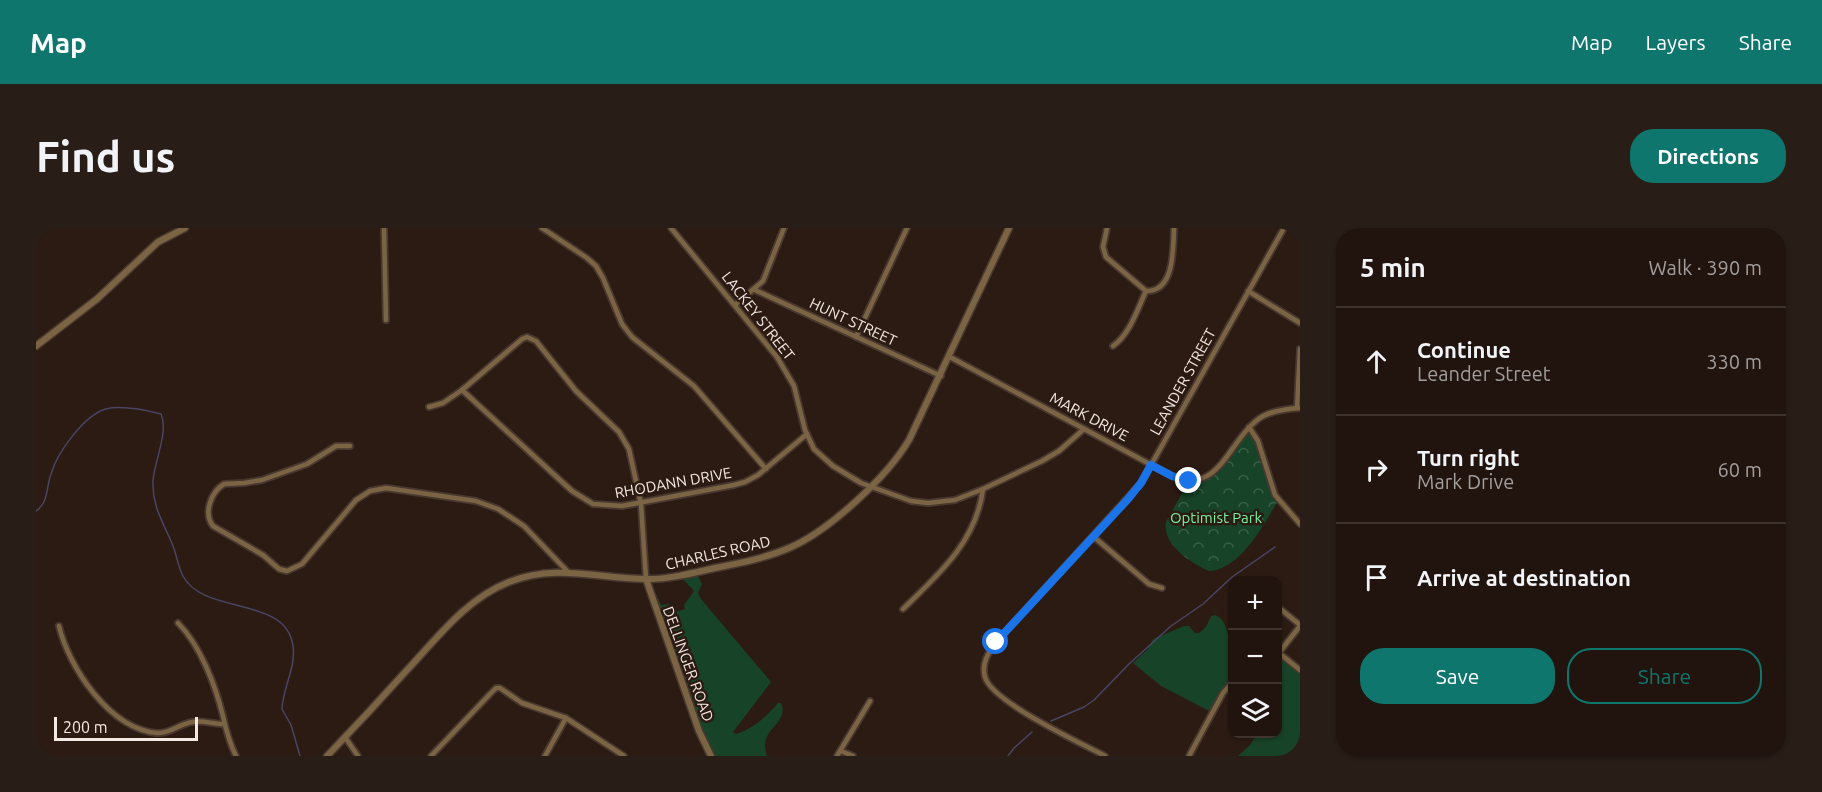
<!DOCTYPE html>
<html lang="en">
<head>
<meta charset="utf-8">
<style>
  :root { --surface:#21140e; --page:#291d17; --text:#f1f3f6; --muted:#a29e9e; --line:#3e332e; --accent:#0f766e }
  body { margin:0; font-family:Ubuntu,sans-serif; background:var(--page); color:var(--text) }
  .controls { position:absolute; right:18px; bottom:18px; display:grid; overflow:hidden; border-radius:12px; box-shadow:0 2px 4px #0004 }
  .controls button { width:54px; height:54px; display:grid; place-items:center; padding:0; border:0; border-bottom:2px solid var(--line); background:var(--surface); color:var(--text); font:30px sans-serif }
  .scale { position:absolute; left:18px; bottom:15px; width:144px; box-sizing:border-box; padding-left:6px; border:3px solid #f4e8e2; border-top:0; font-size:16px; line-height:21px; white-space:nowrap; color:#f4e8e2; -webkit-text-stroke:4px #2c1b12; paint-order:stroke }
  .stop { position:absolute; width:18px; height:18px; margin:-14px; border:4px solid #1a73e8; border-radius:50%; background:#fff }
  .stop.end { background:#1a73e8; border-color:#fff; box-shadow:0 2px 6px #0008 }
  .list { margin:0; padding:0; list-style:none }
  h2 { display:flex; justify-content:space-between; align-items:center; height:78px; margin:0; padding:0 24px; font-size:26px }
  h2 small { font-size:20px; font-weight:400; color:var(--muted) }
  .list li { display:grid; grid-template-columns:39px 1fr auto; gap:18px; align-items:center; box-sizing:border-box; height:108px; padding:0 24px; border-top:2px solid var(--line) }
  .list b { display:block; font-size:22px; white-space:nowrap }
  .list p { margin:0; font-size:20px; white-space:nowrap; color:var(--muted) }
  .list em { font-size:20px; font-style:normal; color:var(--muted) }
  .actions { display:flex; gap:12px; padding:18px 24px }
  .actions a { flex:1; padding:14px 0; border:2px solid var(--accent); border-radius:24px; text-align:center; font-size:21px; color:var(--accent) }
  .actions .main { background:var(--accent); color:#fff }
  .icon { flex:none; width:33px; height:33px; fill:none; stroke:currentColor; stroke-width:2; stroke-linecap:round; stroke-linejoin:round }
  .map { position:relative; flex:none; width:1264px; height:528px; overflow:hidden; border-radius:24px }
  header { display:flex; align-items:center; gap:36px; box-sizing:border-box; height:84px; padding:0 30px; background:var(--accent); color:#fff }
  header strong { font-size:28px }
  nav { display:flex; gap:33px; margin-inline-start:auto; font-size:21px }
  .intro { display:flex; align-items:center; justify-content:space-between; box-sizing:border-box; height:144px; padding:0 36px }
  h1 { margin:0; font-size:42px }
  .button { padding:15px 27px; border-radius:24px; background:var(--accent); color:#fff; font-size:21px; font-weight:700 }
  main { display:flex; gap:36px; padding:0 36px }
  aside { flex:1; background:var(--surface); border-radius:24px; box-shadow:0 2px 4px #0004 }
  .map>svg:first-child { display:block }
  .grass { fill:#174428 }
  .park { fill:url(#park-crowns) }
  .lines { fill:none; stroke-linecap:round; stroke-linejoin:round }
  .stream { stroke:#494663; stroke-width:1.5 }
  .minor-casing { stroke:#48382f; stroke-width:8 }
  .tertiary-casing { stroke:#48382f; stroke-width:9 }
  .minor { stroke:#7a6443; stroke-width:4.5 }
  .tertiary { stroke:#7a6443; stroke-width:6 }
  .route { stroke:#1a73e8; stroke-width:8 }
  .labels { text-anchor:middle; stroke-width:5; stroke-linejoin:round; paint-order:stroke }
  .street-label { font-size:15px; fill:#f4e8e2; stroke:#2c1b12 }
  .park-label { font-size:15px; fill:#7af1a3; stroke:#2c1b12 }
</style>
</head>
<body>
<header>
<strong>Map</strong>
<nav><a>Map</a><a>Layers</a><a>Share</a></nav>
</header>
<div class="intro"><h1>Find us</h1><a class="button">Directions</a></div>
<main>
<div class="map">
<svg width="1264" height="528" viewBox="0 0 1264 528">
  <defs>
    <pattern id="park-crowns" width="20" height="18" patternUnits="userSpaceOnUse" patternTransform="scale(1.5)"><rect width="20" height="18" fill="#174428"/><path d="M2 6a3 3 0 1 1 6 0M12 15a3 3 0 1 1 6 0" fill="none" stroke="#395f47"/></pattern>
  </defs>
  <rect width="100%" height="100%" fill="#2c1b12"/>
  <g class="grass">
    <path d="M660,344L666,356L662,365L665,371L735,454L697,504L700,506C717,501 731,488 742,475H745C754,497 721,500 731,528H673L616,372L622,370L625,377L633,376L636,385L649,381L648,377L658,363L647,351L646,347Z"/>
    <path d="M1179,387C1193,393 1188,405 1196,412V455L1177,485L1125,458L1097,435L1112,421L1117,411L1148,398H1153L1159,405H1163L1170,399L1175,388Z"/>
    <path d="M1242,426L1264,442V509L1262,514L1264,528H1202L1214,517L1221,506H1242Z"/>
  </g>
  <path class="park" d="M1213,199L1218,205L1243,271C1228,296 1205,341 1173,343C1155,335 1126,317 1130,294L1153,253L1174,247Z"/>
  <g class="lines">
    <g class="stream">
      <path d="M0,283C13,274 10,259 15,246C21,225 48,187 70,181C86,177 109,182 125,186C133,204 118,234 117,253C116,280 128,295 137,318C141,328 142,339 147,348C168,388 250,367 257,418C260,440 247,459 246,481L255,497L264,528"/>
      <path d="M1015,493L1048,479L1058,472L1093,436L1135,398L1167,376L1196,349L1239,319"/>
      <path d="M972,528L978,520L996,504"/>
    </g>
    <g class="minor-casing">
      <g id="minor">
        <path d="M348,0L350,92"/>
        <path d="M506,0L551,30L560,38L567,50L586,96L596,109L658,158L730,241"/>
        <path d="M635,0L741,129L758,158L769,202L778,221L797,238L825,255L875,273L892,275L919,272L947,261L1006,233L1023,223L1048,201"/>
        <path d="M1071,0L1067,19L1070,29L1110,63"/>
        <path d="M719,62L905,148"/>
        <path d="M1110,63C1139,64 1137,20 1138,0"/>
        <path d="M1212,63L1264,95"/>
        <path d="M699,77L727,53L748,0"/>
        <path d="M820,109L871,0"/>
        <path d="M1077,118C1094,106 1101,82 1110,63"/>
        <path d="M914,129L1136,248C1182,268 1192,215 1220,193C1231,183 1250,181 1264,180"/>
        <path d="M426,162L536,263L557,276L586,278L698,257L709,254L722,247L771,206"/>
        <path d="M393,179L407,175L426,162L486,111L491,109L500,113L540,163L583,204L593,221L605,276L610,351"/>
        <path d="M1261,180L1264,121"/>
        <path d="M1213,199L1222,213L1239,267L1264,296"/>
        <path d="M314,218H300L271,236L226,252L208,255L188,256C175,264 167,285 177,298L227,327L243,341L251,343L266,336L320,272L334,263L350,260L440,273L462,281L488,298L532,344"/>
        <path d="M1058,309L1113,356L1126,360"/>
        <path d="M1242,379L1264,397"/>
        <path d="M867,381C903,346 940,314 947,261"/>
        <path d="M142,395C164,417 179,456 187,488C190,502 193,514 200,528"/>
        <path d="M23,398C33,440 74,501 121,505C134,506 143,496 156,494C166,492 177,496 188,496"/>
        <path d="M1243,425L1264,442"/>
        <path d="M1242,426L1264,398"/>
        <path d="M309,509L322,528"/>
        <path d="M805,523L817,528"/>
        <path d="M395,528L454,466L460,460H464L486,475L530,490L588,528"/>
        <path d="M509,528L530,490"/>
        <path d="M801,528L834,473"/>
        <path d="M1069,528C1043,514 956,474 949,449C945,435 953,424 960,414L1105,255L1248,0"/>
        <path d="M1153,528L1187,465L1196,455"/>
      </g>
    </g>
    <g class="tertiary-casing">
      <g id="tertiary">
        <path d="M0,118L61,71L122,14L149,0"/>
        <path d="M610,351L663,503L675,528"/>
        <path d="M291,528C318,500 345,471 371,442C402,409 430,371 473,354C521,335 563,351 612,351C634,351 657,345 679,340C704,335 730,330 753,320C793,303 851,249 873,212L973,0"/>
      </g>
    </g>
    <use href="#minor" class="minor"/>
    <use href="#tertiary" class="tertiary"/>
  </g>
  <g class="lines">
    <path class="route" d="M960,414L1092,271L1105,255L1115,237L1136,248L1153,253"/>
  </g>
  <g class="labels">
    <g class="street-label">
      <text transform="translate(722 88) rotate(52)" y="5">LACKEY STREET</text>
      <text transform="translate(817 94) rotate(25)" y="5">HUNT STREET</text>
      <text transform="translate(1147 154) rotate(-61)" y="5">LEANDER STREET</text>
      <text transform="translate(1053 189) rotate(28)" y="5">MARK DRIVE</text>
      <text transform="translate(637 255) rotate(-10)" y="5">RHODANN DRIVE</text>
      <text transform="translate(682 325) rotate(-13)" y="5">CHARLES ROAD</text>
      <text transform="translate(652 436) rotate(70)" y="5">DELLINGER ROAD</text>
    </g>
    <g class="park-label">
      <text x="1180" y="295">Optimist Park</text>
    </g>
  </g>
</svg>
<div class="controls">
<button>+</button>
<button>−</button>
<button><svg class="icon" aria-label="layers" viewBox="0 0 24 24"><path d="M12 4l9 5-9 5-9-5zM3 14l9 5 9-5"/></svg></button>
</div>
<div class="scale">200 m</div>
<div class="stop" style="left:960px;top:414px"></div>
<div class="stop end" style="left:1153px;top:253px"></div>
</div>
<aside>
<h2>5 min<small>Walk · 390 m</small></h2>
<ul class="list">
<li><svg class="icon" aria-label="ahead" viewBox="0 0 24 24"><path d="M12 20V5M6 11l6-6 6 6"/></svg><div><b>Continue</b><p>Leander Street</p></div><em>330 m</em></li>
<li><svg class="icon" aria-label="right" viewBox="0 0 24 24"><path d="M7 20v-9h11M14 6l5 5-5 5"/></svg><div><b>Turn right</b><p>Mark Drive</p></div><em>60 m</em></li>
<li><svg class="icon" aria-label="arrive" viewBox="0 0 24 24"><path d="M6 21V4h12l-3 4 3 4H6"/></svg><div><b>Arrive at destination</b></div></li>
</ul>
<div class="actions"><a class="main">Save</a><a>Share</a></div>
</aside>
</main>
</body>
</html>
